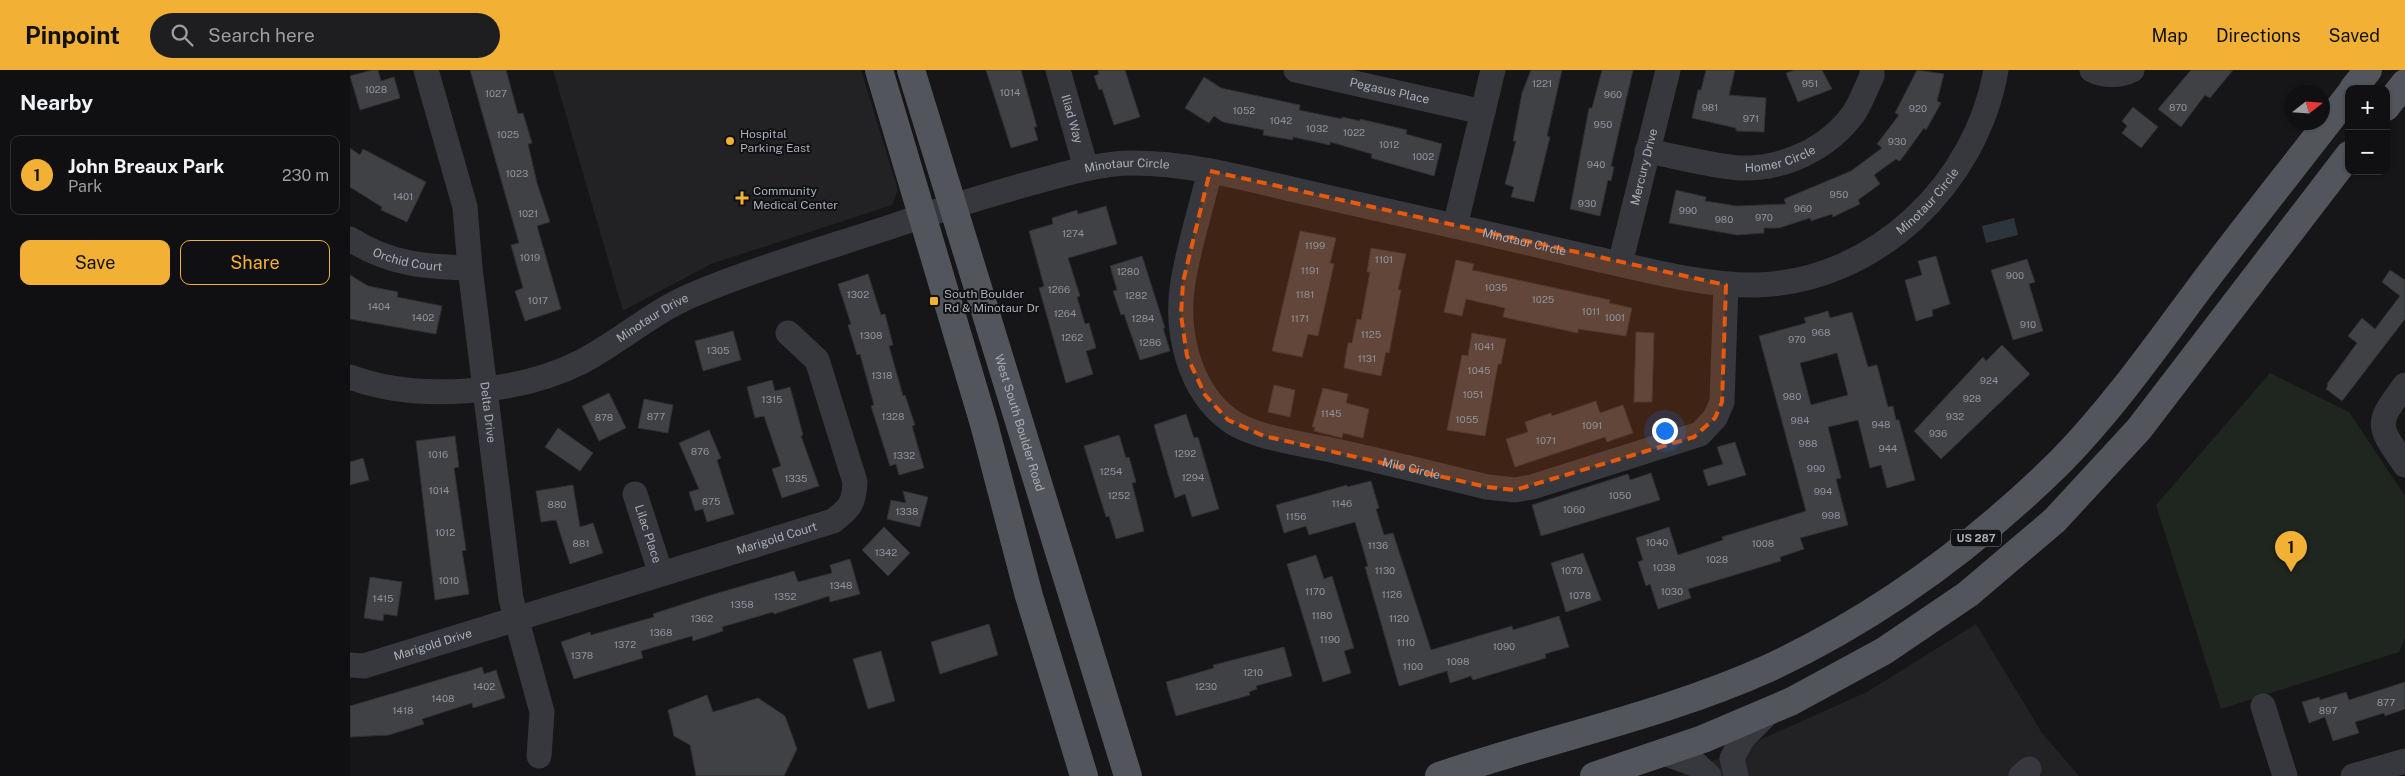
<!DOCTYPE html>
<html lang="en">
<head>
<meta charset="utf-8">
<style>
  :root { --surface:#101012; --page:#1e1e20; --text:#f1f3f6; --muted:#9c9d9f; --line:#303032; --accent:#f2b134 }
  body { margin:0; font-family:"Public Sans",sans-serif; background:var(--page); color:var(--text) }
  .controls { position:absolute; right:15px; top:15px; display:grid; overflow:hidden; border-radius:10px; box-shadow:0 1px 4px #0004 }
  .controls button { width:45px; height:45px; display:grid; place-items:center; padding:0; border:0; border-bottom:1px solid var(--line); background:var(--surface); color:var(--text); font:25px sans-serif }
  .compass { position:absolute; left:1935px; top:15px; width:45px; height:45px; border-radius:50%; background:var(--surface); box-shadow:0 1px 4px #0004; rotate:73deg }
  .you { position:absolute; left:1314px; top:360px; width:18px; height:18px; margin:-12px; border:4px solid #fff; border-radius:50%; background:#1a73e8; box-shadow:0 0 0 8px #1a73e833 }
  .badge { display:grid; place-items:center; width:32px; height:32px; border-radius:50%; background:var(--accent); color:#111; font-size:16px; font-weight:700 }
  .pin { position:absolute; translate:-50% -41px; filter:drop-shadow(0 1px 2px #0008) }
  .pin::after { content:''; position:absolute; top:26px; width:18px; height:15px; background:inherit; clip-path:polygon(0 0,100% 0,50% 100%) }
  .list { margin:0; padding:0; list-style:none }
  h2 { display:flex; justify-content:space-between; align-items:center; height:65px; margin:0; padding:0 20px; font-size:21px }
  h2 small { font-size:16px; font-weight:400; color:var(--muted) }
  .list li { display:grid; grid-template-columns:32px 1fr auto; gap:15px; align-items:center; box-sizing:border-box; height:80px; margin:0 10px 10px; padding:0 10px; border:1px solid var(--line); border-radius:10px }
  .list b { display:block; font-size:19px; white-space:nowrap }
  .list p { margin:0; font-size:16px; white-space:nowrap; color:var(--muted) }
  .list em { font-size:16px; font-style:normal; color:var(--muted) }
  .actions { display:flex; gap:10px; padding:15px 20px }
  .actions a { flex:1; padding:11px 0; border:1px solid var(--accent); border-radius:10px; text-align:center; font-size:18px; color:var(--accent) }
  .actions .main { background:var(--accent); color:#111 }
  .icon { flex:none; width:28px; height:28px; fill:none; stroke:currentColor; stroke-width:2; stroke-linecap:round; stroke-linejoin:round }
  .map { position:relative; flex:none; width:2055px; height:706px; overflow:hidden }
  header { display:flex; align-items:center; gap:30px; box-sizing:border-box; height:70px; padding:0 25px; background:var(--accent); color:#111 }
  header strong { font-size:24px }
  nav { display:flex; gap:28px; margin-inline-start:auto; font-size:18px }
  .search { width:350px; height:45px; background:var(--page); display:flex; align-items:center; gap:12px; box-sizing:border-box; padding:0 18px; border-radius:28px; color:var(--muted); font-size:19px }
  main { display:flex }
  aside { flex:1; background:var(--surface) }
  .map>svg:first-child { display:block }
  .built { fill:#222225 }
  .green { fill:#1e261f }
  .water { fill:#2c353c }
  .building { fill:#404145; stroke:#303034; fill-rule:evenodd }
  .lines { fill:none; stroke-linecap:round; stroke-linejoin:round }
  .minor { stroke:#37383d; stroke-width:25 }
  .major { stroke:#53555c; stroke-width:28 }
  .marked { fill:#e8590c; fill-opacity:0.2; stroke:#e8590c; stroke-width:4; stroke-dasharray:10 6; stroke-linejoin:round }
  .poi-dot { fill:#f2b134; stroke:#111113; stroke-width:2 }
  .labels { text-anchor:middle; stroke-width:4; stroke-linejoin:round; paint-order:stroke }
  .number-label { font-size:10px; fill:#8e929b }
  .shield { fill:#111113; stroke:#7b7e86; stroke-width:1 }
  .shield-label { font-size:11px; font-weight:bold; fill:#a8adb8 }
  .street-label { font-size:12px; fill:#a8adb8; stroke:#111113 }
  .poi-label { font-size:12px; fill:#a8adb8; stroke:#111113; text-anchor:start }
</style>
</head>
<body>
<header>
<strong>Pinpoint</strong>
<div class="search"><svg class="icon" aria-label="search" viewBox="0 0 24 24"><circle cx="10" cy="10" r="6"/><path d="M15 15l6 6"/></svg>Search here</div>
<nav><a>Map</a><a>Directions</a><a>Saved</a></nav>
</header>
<main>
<aside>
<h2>Nearby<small></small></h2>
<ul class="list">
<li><span class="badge">1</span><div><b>John Breaux Park</b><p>Park</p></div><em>230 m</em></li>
</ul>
<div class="actions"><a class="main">Save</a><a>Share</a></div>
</aside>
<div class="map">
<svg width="2055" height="706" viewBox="0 0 2055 706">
  <rect width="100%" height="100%" fill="#161618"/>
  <g class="built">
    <path d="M203,0H511L548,120L542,135L361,194L273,241Z"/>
    <path d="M1626,554L1692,663L1729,706H1329L1517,622Z"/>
  </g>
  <path class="green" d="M1920,303L1999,342L2055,426V568L2049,582L1871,639L1806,435Z"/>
  <path class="water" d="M1664,148L1668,165L1636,173L1632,156Z"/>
  <g class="building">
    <path d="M22,0H28L31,11L44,7L50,28L10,40L0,6Z"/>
    <path d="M120,0H156L168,44L173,43L182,73L178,74L187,113L200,152L187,156L211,239L175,251L165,221L173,218L161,175L169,173Z"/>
    <path d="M636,0H671L687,57H684L688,70L661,78Z"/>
    <path d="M748,0H775L790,47L764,55L752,19L749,20L744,6L749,4Z"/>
    <path d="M1181,0H1212L1197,66L1200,67L1184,132L1161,127L1164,117L1155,114L1166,71H1163L1172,23Z"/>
    <path d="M1252,0H1283L1261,96L1264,97L1261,111L1258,110L1250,146L1220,139L1239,38H1242Z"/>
    <path d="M1356,0H1385L1379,25L1416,28L1414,62L1386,61V58L1342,48L1348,20H1351Z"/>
    <path d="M1445,0H1472L1482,19L1448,32L1436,3Z"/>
    <path d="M1567,0L1594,4L1587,31L1591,33L1576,60L1574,58L1550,91L1546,89L1524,105L1530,114L1508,130L1510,134L1483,147L1482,144L1461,151L1460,148L1429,158H1414V163L1387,165L1319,153L1326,120L1356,127L1355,131L1387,136L1436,134L1434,129L1501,101L1532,78L1527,74L1549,45L1545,43Z"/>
    <path d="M1841,0H1883L1860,28L1855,25L1831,57L1808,39Z"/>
    <path d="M854,7L871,18L950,35L949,40L992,49V47L1010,51V49L1057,60L1056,64L1092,74L1084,106L1021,88L1022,84L980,72V75L943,67V70L913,65L914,60L873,52L864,46L859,53L835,38Z"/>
    <path d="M1783,37L1808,57L1791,78L1772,63L1777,56L1772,51Z"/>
    <path d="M0,78L10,85L13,79L76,112L57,152L31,140L32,137L0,117Z"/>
    <path d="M756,136L767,174L718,188L730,226L727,227L735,254L739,253L746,278L736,281L743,304L716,313L689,218L694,216L679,161L703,154L702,148L727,140L728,144Z"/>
    <path d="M950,161L986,168L980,193L984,194L968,266L958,264L952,287L922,281Z"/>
    <path d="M1021,178L1056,184L1048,220H1051L1039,283L1036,282L1031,306L994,298L998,273H1002L1007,249L1011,250L1020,202H1017Z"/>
    <path d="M792,186L815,258H813L820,281L790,290L774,244L771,245L763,221L767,220L760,196Z"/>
    <path d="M1586,186L1600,234L1582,240L1583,246L1566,251L1555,210L1572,205L1568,191Z"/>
    <path d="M1677,189L1685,212L1679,214L1693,261L1663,270L1641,200Z"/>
    <path d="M1106,190L1124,194L1122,200L1260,230L1259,233L1282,238L1276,266L1228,259V263L1153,247L1155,238L1116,229L1112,246L1094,242Z"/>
    <path d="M2040,200L2055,210V249L1992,331L1976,319L1978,315L1977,314L2007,273L1998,266L2012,248L2025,259L2050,226L2032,212Z"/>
    <path d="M518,204L531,245L535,244L543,275L539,276L553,326L555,325L565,355L562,356L574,398L549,405L546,394L540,396L521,336L524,335L510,284L507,285L498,255L501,254L488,214Z"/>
    <path d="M0,205L18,216L48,222L47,227L92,236L86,264L0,249Z"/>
    <path d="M1478,241L1480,248L1502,242L1518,297L1527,295L1538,337L1543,336L1546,350H1549L1565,410L1537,418L1531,395L1520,398L1508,350L1478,357L1491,408L1486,409L1498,455L1450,468L1454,479L1430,487L1431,491L1338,519L1341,528L1308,539L1300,514L1296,516L1288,492L1293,490L1286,468L1319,457L1328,485L1373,470L1372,467L1456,441L1409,266L1456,253L1454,248ZM1487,283L1498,325L1461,335L1450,293Z"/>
    <path d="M383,261L391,290L353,301L345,271Z"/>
    <path d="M1286,262L1304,263L1302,332H1284Z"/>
    <path d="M1122,263L1156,269L1151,294H1148L1135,366L1097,360L1112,285L1118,286Z"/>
    <path d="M1652,275L1680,304L1591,389L1564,361L1633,287L1636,291Z"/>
    <path d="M422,310L425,321L440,317L453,365L451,366L469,416L432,428L422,399L431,396L414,346L405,348L397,317Z"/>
    <path d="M924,315L945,320L940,347L918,342Z"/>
    <path d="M973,318L998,324L996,333L1019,339L1013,368L993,363L992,368L964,361L965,357H962Z"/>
    <path d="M259,323L276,358L249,371L232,336Z"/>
    <path d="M294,329L323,335L318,363L288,358Z"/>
    <path d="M1246,331L1250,343L1273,335L1283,363L1257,372L1255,367L1165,397L1156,369L1178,362L1175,352L1201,343L1202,346Z"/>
    <path d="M836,344L844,368L848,367L869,439L842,447L835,424L825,428L804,355Z"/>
    <path d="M208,358L243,383L230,401L195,377Z"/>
    <path d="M359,360L371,388L367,390L384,444L357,452L353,439L345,441L339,422L349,419L329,373Z"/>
    <path d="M769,365L776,388L779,387L786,412L782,413L794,461L766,469L759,446L756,447L734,376Z"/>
    <path d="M105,366L109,397L104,398L116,480L112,481L119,524L85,530L66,371Z"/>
    <path d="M1385,372L1396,405L1358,416L1353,400L1373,394L1367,377Z"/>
    <path d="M13,388L19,410L0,415V392Z"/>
    <path d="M1301,403L1310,430L1191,466L1182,435L1278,404L1280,410Z"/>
    <path d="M1021,411L1029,438L1026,439L1034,465L1043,463L1081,580L1162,556L1163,560L1209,546L1219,577L1195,584L1196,588L1123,610L1121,606L1100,613L1097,601L1049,616L1015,497L1018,496L1005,452L959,465L956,456L934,463L926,435L997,415V417Z"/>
    <path d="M223,415L230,457L243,453L253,483L220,494L206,450L191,452L186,421Z"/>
    <path d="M553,421L578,427L570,457L537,449L541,430L556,433Z"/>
    <path d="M534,457L560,483L538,506L512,480Z"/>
    <path d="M1233,483L1251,530L1216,542L1201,493Z"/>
    <path d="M966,485L974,509L982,506L1004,578L994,581L1001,603L973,612L937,494Z"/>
    <path d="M500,489L510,524L480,532L479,526L424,544L423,542L372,557L373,561L343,571L342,566L291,581L293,588L224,609L211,572L240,562L241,565L304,547L303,544L361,525L444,501L448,512L482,503L480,495Z"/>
    <path d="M20,507L52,512L47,546L34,544L33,551L14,548Z"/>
    <path d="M639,554L648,585L590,604L581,572Z"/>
    <path d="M934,577L942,606L906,616L907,619L899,622L900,625L826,646L816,612L864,598L863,595Z"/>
    <path d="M531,581L545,631L518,639L503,589Z"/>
    <path d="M132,597L134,604L146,600L155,628L123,638L122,633L72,649L74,654L39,665L0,667V636Z"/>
    <path d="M2055,612V639L2035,646L2034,643L2005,652L2009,663L1983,671L1975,647L1959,653L1952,632L1969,627L1970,630L1996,622L1999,630Z"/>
    <path d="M357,625L363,642L408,628L435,646L447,679L434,706H346L340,675L324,666L318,640Z"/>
  </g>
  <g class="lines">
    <g class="minor">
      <path id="s1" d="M76,0L115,137L120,198L161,529L192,642L189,686"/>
      <path id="s2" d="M708,0L736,98"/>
      <path id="s3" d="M946,0L1133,42"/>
      <path d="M1742,0C1753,6 1771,6 1782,0"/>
      <path id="s4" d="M1297,81C1325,86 1365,97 1391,98C1434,99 1478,79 1504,43C1511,32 1516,18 1522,6V0"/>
      <path id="s5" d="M860,101C851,138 839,175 833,212C825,259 838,319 878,349C901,368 960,375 990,382C1039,393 1088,405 1137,417L1165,420L1182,417L1350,364L1365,348L1372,332L1376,215"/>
      <path d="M1105,156L1143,0"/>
      <path id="s6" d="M0,169C39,194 75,197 120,198"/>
      <path id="s7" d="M1270,194L1318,0"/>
      <path id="s8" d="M0,307C66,332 168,324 231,292C268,273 301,243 340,226C406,198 477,178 546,155C592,139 638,125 685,112C717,103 750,93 783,93C844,93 904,111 963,124C1054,145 1146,165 1238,187C1292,199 1353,216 1408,215C1526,211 1626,114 1646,0"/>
      <path d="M2055,315C2025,355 2027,354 2055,395"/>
      <path id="s9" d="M285,424L311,504"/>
      <path id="s10" d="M0,595L14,596L483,451C500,438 504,434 505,412L467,290L438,263"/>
      <path d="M1913,636L1935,706"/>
      <path d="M1314,683L1347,695L1359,706"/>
      <path d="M1386,706L1382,688L1392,669L1419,642"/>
      <path d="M1671,706L1679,699"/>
      <path d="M2003,706L2055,691"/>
    </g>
    <g class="major">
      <path d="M529,0L634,354L679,526L734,706"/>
      <path id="s11" d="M561,0L778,706"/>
      <path d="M2003,19L2018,0"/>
      <path d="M2036,37L2055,13"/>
      <path d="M1089,706C1197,669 1315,645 1419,598C1528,547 1626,475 1711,391C1763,338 1807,275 1851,216C1899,152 1950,89 1999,25"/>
      <path d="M1244,706L1353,669L1442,631L1534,581L1618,524L1705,450L1789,359L1999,85"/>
    </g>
  </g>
  <path class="marked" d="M860,101L1376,215L1372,332L1365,348L1344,367L1165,420L1137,417L914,366L878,350L855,325L837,286L831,245L833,212Z"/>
  <g class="poi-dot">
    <circle cx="380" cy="71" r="5"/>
    <path d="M389.5 120.5h5v5h5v5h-5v5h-5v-5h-5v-5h5z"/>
    <rect x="579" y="226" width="10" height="10" rx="2.5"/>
  </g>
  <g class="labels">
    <g class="number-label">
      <text x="1192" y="17">1221</text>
      <text x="1460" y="17">951</text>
      <text x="26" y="23">1028</text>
      <text x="660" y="26">1014</text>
      <text x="146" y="27">1027</text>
      <text x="1263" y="28">960</text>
      <text x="1360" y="41">981</text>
      <text x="1828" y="41">870</text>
      <text x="1568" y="42">920</text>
      <text x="894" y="44">1052</text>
      <text x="1401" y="52">971</text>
      <text x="931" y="54">1042</text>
      <text x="1253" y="58">950</text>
      <text x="967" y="62">1032</text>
      <text x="1004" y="66">1022</text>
      <text x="158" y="68">1025</text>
      <text x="1547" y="75">930</text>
      <text x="1039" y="78">1012</text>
      <text x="1073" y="90">1002</text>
      <text x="1246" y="98">940</text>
      <text x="167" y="107">1023</text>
      <text x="1489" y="128">950</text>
      <text x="53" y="130">1401</text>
      <text x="1237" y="137">930</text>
      <text x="1453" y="142">960</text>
      <text x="1338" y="144">990</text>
      <text x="178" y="147">1021</text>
      <text x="1414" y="151">970</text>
      <text x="1374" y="153">980</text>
      <text x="723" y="167">1274</text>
      <text x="965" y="179">1199</text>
      <text x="180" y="191">1019</text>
      <text x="1034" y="193">1101</text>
      <text x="960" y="204">1191</text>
      <text x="778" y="205">1280</text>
      <text x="1665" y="209">900</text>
      <text x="1146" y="221">1035</text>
      <text x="709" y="223">1266</text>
      <text x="508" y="228">1302</text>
      <text x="955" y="228">1181</text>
      <text x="786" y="229">1282</text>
      <text x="1193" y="233">1025</text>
      <text x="188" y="234">1017</text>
      <text x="29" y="240">1404</text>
      <text x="1241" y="245">1011</text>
      <text x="715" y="247">1264</text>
      <text x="73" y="251">1402</text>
      <text x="1265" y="251">1001</text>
      <text x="793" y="252">1284</text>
      <text x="950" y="252">1171</text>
      <text x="1678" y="258">910</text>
      <text x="1471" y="266">968</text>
      <text x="1021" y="268">1125</text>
      <text x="521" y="269">1308</text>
      <text x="722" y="271">1262</text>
      <text x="1447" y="273">970</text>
      <text x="800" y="276">1286</text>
      <text x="1134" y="280">1041</text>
      <text x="368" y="284">1305</text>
      <text x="1017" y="292">1131</text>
      <text x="1129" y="304">1045</text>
      <text x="532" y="309">1318</text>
      <text x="1639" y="314">924</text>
      <text x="1123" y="328">1051</text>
      <text x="1442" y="330">980</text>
      <text x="1622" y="332">928</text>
      <text x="422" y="333">1315</text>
      <text x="981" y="347">1145</text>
      <text x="306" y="350">877</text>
      <text x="543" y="350">1328</text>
      <text x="1605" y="350">932</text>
      <text x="254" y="351">878</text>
      <text x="1117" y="353">1055</text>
      <text x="1450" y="354">984</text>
      <text x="1531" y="358">948</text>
      <text x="1242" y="359">1091</text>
      <text x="1588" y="367">936</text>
      <text x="1196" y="374">1071</text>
      <text x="1458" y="377">988</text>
      <text x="1538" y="382">944</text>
      <text x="350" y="385">876</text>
      <text x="835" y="387">1292</text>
      <text x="88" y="388">1016</text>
      <text x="554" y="389">1332</text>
      <text x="1466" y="402">990</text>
      <text x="761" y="405">1254</text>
      <text x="843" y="411">1294</text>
      <text x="446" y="412">1335</text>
      <text x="89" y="424">1014</text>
      <text x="1473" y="425">994</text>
      <text x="769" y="429">1252</text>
      <text x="1270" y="429">1050</text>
      <text x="361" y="435">875</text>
      <text x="992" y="437">1146</text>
      <text x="207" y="438">880</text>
      <text x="1224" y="443">1060</text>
      <text x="557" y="445">1338</text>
      <text x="1481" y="449">998</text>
      <text x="946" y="450">1156</text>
      <text x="95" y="466">1012</text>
      <text x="1307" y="476">1040</text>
      <text x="231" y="477">881</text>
      <text x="1413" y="477">1008</text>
      <text x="1028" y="479">1136</text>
      <text x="536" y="486">1342</text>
      <text x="1367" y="493">1028</text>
      <text x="1314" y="501">1038</text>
      <text x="1035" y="504">1130</text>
      <text x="1222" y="504">1070</text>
      <text x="99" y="514">1010</text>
      <text x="491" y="519">1348</text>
      <text x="965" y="525">1170</text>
      <text x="1322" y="525">1030</text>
      <text x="1042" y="528">1126</text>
      <text x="1230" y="529">1078</text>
      <text x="435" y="530">1352</text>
      <text x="33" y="532">1415</text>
      <text x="392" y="538">1358</text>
      <text x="972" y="549">1180</text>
      <text x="352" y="552">1362</text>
      <text x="1049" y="552">1120</text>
      <text x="311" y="566">1368</text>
      <text x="980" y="573">1190</text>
      <text x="1056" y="576">1110</text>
      <text x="275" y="578">1372</text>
      <text x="1154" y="580">1090</text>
      <text x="232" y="589">1378</text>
      <text x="1108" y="595">1098</text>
      <text x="1063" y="600">1100</text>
      <text x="903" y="606">1210</text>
      <text x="134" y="620">1402</text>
      <text x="856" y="620">1230</text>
      <text x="93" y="632">1408</text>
      <text x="2036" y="636">877</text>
      <text x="53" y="644">1418</text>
      <text x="1978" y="644">897</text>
    </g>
    <rect class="shield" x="1601" y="459.5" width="50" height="17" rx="4"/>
    <g class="shield-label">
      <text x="1626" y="472">US 287</text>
    </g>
    <g class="street-label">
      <text dy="4" stroke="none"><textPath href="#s3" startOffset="96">Pegasus Place</textPath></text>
      <text dy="4" stroke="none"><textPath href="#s2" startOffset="51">Iliad Way</textPath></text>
      <text dy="4" stroke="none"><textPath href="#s4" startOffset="136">Homer Circle</textPath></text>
      <text dy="4" stroke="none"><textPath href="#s7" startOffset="100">Mercury Drive</textPath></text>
      <text dy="4" stroke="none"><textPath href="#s8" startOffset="822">Minotaur Circle</textPath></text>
      <text dy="4" stroke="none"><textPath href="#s8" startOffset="1661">Minotaur Circle</textPath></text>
      <text dy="4" stroke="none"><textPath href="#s8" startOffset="1228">Minotaur Circle</textPath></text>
      <text dy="4" stroke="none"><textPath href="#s6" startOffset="62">Orchid Court</textPath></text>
      <text dy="4" stroke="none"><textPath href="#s8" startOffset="321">Minotaur Drive</textPath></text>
      <text dy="4" stroke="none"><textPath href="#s1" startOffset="349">Delta Drive</textPath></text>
      <text dy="4" stroke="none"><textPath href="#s11" startOffset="369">West South Boulder Road</textPath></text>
      <text dy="4" stroke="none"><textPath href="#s5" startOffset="456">Milo Circle</textPath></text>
      <text dy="4" stroke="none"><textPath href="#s9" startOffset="42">Lilac Place</textPath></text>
      <text dy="4" stroke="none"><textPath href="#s10" startOffset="446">Marigold Court</textPath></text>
      <text dy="4" stroke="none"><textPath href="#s10" startOffset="86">Marigold Drive</textPath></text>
    </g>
    <g class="poi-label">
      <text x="390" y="68">Hospital<tspan x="390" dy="14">Parking East</tspan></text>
      <text x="403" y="125">Community<tspan x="403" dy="14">Medical Center</tspan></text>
      <text x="594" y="228">South Boulder<tspan x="594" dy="14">Rd &amp; Minotaur Dr</tspan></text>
    </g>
  </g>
</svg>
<div class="controls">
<button>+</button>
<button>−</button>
</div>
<svg class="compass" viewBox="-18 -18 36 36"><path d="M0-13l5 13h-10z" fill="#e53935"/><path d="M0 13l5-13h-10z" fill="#9c9d9f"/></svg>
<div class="you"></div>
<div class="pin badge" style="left:1941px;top:502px">1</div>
</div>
</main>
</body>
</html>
